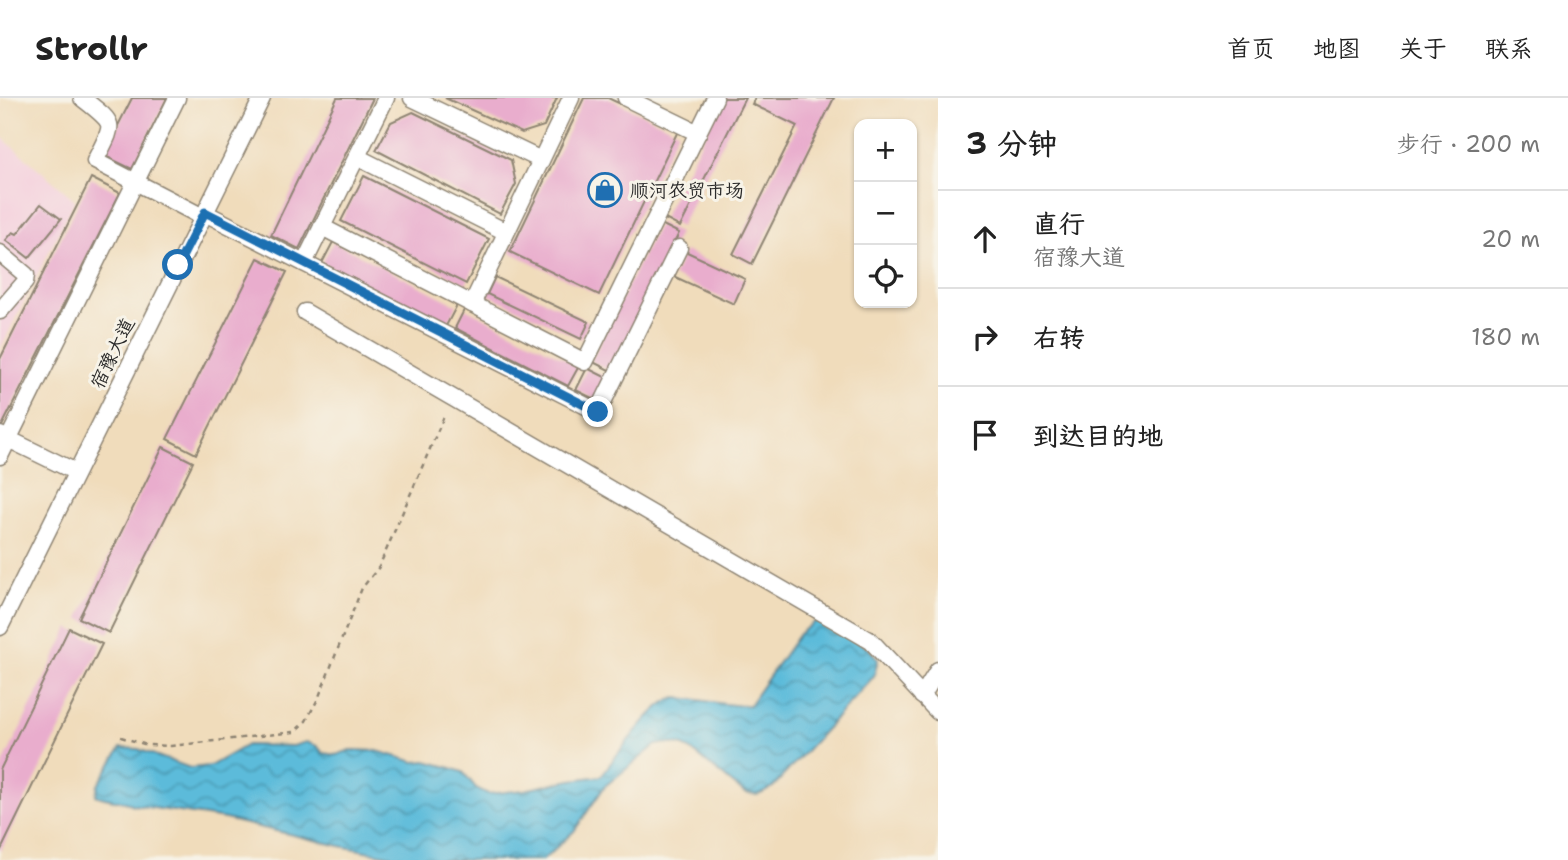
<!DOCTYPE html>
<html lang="zh">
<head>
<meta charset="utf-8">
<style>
  :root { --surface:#fff; --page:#f2f2f2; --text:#222; --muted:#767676; --line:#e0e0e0 }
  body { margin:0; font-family:"Shantell Sans","LXGW WenKai TC",sans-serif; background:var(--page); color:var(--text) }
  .controls { position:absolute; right:21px; top:21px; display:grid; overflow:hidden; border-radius:14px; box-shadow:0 2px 5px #0004 }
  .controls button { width:63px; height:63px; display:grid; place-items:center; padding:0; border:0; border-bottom:2px solid var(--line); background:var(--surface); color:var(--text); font:35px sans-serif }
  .stop { position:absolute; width:21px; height:21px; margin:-16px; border:5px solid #1f6fb2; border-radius:50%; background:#fff }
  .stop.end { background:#1f6fb2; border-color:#fff; box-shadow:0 2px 7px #0008 }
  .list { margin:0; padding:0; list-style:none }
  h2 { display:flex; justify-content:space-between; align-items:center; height:91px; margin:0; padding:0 28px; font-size:30px }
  h2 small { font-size:23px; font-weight:400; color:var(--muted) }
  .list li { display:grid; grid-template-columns:46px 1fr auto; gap:21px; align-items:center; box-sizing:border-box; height:98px; padding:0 28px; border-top:2px solid var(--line) }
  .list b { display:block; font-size:26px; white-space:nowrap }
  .list p { margin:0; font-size:23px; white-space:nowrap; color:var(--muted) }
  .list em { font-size:23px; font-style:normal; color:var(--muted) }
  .icon { flex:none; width:38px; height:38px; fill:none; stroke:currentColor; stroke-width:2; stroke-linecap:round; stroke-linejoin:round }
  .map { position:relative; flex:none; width:938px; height:762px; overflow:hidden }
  header { display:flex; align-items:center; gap:42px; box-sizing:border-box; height:98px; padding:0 35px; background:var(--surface); border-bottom:2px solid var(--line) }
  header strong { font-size:33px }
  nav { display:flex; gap:38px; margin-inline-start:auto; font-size:24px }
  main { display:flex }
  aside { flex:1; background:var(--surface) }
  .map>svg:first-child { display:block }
  .built { fill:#f4cfdd }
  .water { fill:url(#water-waves); stroke:#437382; stroke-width:2 }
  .building { fill:#e9adcd }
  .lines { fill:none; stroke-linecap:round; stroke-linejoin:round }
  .minor-casing { stroke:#8e8473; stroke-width:19 }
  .path { stroke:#8e8473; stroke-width:2.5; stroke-dasharray:5 5; stroke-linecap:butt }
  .minor { stroke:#fff; stroke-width:16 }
  .route { stroke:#1f6fb2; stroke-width:9 }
  .labels { text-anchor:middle; stroke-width:6; stroke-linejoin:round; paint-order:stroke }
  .poi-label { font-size:19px; fill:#2b2b2b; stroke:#f7f3e8; text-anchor:start }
  .street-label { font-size:19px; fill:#2b2b2b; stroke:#f7f3e8 }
</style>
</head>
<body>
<header>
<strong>Strollr</strong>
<nav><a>首页</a><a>地图</a><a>关于</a><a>联系</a></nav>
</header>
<main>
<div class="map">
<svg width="938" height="762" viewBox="0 0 938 762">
  <defs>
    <pattern id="water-waves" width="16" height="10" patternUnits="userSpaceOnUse" patternTransform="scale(1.75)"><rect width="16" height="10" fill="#5bbbda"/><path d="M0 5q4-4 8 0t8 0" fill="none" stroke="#4b98b1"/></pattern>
  </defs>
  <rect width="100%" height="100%" fill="#f7f3e8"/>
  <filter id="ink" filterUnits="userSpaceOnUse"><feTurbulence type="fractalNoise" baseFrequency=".0143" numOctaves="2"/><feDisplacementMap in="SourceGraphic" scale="14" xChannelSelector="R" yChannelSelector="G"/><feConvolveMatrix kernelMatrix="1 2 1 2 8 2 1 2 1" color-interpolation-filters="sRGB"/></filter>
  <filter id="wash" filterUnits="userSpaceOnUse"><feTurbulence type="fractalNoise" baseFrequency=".00686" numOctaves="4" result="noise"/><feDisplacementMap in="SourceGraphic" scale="28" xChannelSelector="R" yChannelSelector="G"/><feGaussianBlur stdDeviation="1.57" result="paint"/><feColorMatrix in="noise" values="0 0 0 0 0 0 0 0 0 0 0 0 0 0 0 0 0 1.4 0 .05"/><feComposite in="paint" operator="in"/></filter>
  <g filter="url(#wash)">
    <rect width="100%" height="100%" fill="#f0dcbb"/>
    <path class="built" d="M0,38L75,102L0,252Z"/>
    <path class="water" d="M817,522H825L869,551L878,561L874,578L774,688C763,696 756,700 743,694L690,651L681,647L668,645L656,647L605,688L574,733L543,762H412L340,748L225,721L134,707C121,701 109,703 96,697L98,687L121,650L138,651L190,670L210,668L247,647L293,648L306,644L317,648L323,655L336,657L351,652L377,653L415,664L426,663L448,669L463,674L476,690L488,696L524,692L571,682L601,678C614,661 653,606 672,601C676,599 684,601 688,601C709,602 728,609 749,607L799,536Z"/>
    <g id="blocks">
      <g class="building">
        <path d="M132,0H167L132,71L103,57Z"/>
        <path d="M337,0H373L299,151L271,137Z"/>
        <path d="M445,0H557L544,28L522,35Z"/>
        <path d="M584,0H608L678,33L599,197L510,154Z"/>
        <path d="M723,0H745L680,129L663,120Z"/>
        <path d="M755,0H834L752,166L733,156L797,28L752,6Z"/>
        <path d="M413,14L511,62L516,86L500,116L376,52L391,24Z"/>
        <path d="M364,78L489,141L466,186L341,123Z"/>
        <path d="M91,80L120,95L0,332V261Z"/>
        <path d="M41,106L61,121L29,160L6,142L13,134L17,136Z"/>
        <path d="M659,125L679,135L611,273L591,263Z"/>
        <path d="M333,144L457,207L446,228L322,165Z"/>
        <path d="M685,153L745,181L734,206L673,178Z"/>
        <path d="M258,160L287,174L196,356L167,341Z"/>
        <path d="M495,179L589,224L581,241L487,196Z"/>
        <path d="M465,210L579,268L568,288L455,230Z"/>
        <path d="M587,270L607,280L596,302L576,292Z"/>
        <path d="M163,349L193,364L109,535L79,520Z"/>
        <path d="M69,530L102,546L0,754V672Z"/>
      </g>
    </g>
  </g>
  <g filter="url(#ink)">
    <use href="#blocks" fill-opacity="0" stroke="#8e8473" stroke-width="2"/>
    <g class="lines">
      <g class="minor-casing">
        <g id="minor">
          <path d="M82,0C117,28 115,23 95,63L203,119"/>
          <path d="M412,0L541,62"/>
          <path d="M626,0L698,35"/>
          <path d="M357,59L506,134"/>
          <path d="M205,115L598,314L679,150"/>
          <path d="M322,129L585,264L715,0"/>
          <path d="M0,155L26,177L25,184L0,213"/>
          <path d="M304,165L386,0"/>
          <path d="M472,206L571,0"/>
          <path d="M305,214L871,543L938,614"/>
          <path d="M0,337L76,374"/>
          <path d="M0,358L177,0"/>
          <path d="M0,529L262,0"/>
          <path d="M922,598L938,572"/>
        </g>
      </g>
      <path class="path" d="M121,639L147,647L171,648L294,634L306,623L318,601L362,490L379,469L445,316"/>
      <use href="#minor" class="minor"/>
    </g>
  </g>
  <g class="lines" filter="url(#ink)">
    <path class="route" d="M178,167L205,114L598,314"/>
  </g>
  <defs>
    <g id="shop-ring" transform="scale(1.75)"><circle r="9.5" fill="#f7f3e8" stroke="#1f6fb2" stroke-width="1.5"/><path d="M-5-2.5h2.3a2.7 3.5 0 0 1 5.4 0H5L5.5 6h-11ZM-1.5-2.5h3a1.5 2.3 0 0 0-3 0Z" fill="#1f6fb2"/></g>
  </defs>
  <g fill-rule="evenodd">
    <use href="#shop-ring" x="605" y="92"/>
  </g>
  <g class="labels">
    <g class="poi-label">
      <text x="630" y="99">顺河农贸市场</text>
    </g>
    <g class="street-label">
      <text transform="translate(112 255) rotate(-64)" y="7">宿豫大道</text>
    </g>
  </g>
</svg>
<div class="controls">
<button>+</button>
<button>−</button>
<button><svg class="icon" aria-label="locate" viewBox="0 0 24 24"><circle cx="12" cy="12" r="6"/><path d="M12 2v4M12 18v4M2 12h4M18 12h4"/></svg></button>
</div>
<div class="stop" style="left:178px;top:167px"></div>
<div class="stop end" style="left:598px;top:314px"></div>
</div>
<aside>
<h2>3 分钟<small>步行 · 200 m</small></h2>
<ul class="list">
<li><svg class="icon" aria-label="ahead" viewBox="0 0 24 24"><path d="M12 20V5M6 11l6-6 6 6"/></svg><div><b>直行</b><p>宿豫大道</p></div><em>20 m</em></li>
<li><svg class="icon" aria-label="right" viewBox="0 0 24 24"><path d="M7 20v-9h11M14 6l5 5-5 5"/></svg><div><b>右转</b></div><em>180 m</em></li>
<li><svg class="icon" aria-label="arrive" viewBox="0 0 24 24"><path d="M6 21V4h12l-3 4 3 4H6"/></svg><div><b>到达目的地</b></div></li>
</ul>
</aside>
</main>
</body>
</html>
